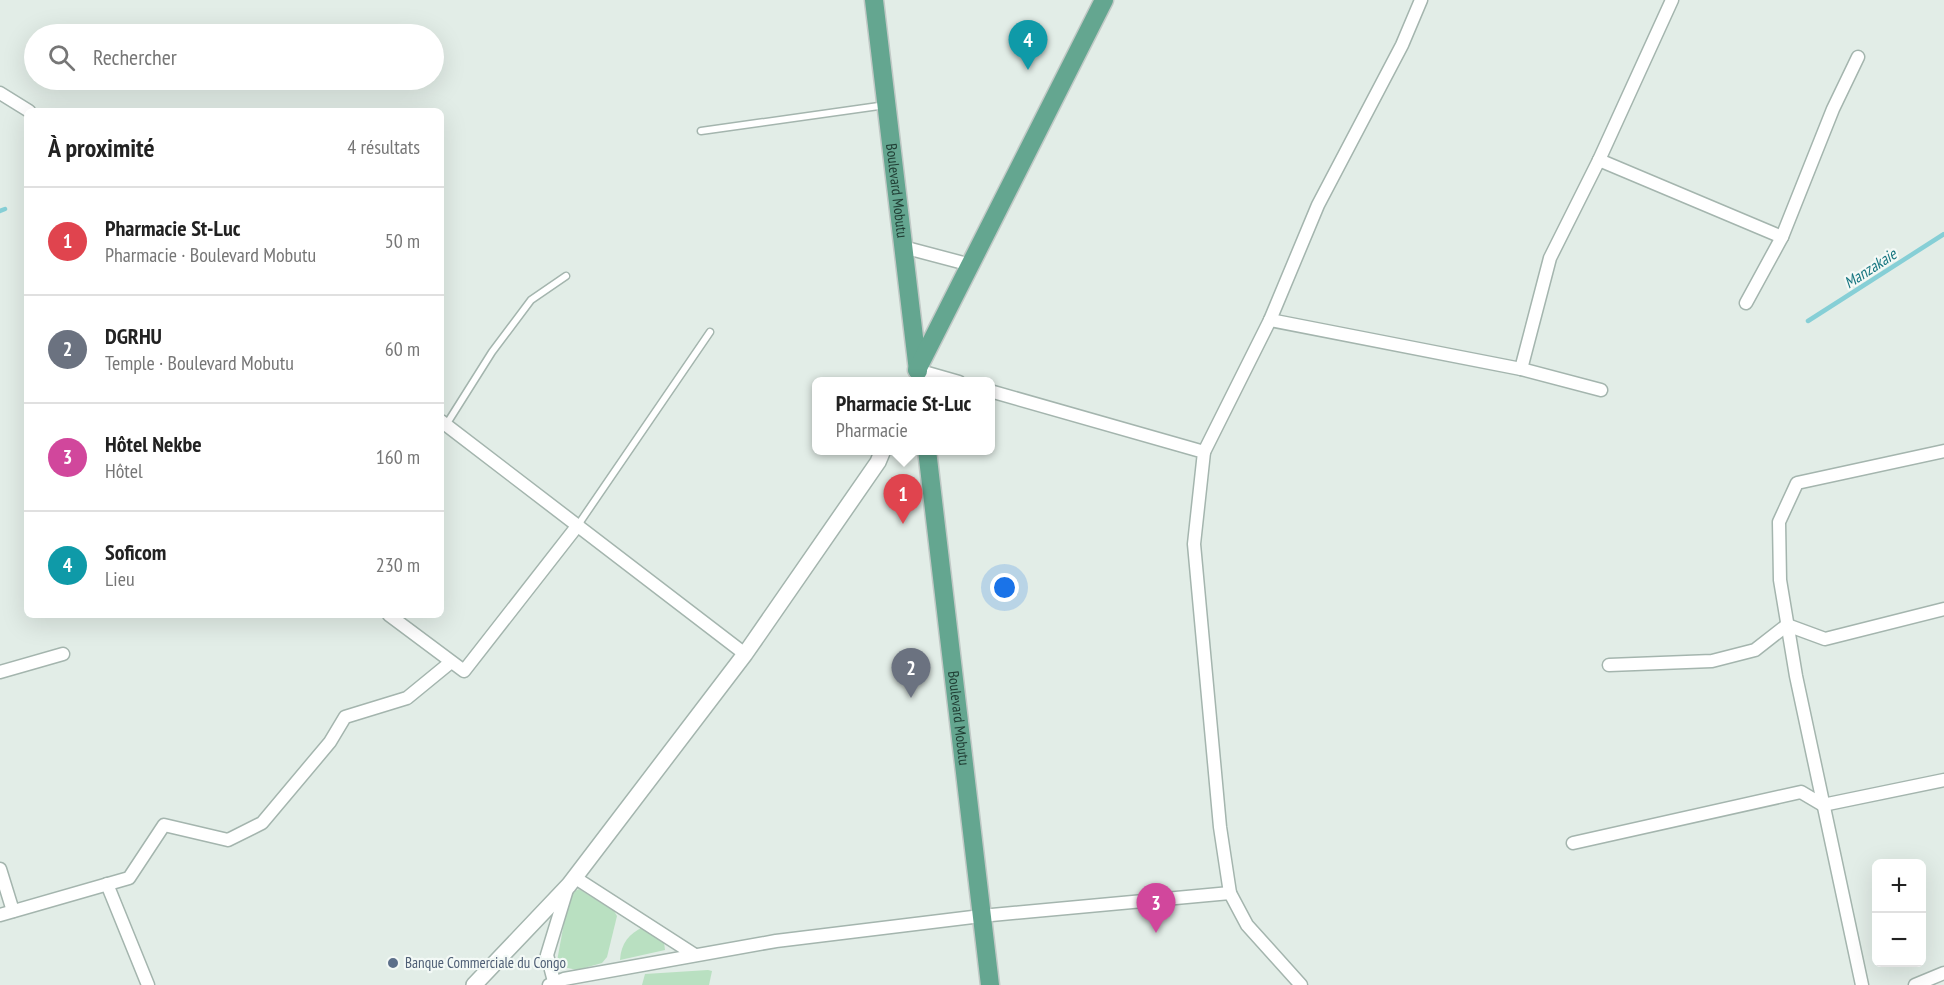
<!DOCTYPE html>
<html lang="fr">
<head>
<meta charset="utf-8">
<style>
  :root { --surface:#fff; --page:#f6f6f6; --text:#222; --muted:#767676; --line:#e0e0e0; --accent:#844538 }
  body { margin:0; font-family:"PT Sans Narrow",sans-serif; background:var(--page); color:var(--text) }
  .controls { position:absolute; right:18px; bottom:18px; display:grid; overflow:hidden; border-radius:9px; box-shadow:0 6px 24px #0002 }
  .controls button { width:54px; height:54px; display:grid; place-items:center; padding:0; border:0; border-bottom:2px solid var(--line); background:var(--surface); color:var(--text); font:30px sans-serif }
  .you { position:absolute; left:1005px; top:588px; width:21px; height:21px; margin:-15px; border:4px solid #fff; border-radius:50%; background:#1a73e8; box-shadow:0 0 0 9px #1a73e833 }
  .badge { display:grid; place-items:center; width:39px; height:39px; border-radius:50%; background:var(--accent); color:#fff; font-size:20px; font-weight:700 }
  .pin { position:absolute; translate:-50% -50px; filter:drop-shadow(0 2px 3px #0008) }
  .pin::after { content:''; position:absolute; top:32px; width:21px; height:18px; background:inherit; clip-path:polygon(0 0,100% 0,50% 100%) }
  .popup { position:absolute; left:812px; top:377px; width:183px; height:78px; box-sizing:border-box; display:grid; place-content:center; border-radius:9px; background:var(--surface); filter:drop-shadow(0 2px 4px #0005); font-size:20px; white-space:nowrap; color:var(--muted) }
  .popup b { font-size:22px; color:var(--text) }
  .popup::after { content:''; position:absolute; left:50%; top:100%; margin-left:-12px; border:12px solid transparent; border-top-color:var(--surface) }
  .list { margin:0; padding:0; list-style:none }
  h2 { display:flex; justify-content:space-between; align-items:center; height:78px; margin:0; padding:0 24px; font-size:26px }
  h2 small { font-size:20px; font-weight:400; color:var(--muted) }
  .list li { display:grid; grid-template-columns:39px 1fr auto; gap:18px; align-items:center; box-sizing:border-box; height:108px; padding:0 24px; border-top:2px solid var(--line) }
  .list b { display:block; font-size:22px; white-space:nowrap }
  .list p { margin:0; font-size:20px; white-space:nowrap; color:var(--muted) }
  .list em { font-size:20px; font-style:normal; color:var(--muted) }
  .icon { flex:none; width:33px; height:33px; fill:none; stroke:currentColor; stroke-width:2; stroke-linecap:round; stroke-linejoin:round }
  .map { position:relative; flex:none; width:1944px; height:985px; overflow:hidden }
  .search { position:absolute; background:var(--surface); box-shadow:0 6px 24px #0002; left:24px; top:24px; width:420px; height:66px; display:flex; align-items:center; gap:15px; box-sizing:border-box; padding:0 21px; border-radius:33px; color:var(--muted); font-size:22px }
  .panel { position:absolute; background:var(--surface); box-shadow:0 6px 24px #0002; left:24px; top:108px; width:420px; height:510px; border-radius:9px }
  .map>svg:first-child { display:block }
  .green { fill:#b9e0c1 }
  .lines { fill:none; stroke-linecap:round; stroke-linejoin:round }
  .stream { stroke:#86cfd6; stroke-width:4.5 }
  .service-casing { stroke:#a4b5ae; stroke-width:9 }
  .minor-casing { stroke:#a4b5ae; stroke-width:15 }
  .tertiary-casing { stroke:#a4b5ae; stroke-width:18 }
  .primary-casing { stroke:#c1c9c6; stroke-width:21 }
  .service { stroke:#fff; stroke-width:6 }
  .minor { stroke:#fff; stroke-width:12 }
  .tertiary { stroke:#fff; stroke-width:15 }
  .primary { stroke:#64a690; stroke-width:18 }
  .service-dot { fill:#5c6f8a; stroke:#f3f9f6; stroke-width:2 }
  .labels { text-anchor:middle; stroke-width:4.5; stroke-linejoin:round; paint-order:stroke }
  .street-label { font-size:15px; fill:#213f35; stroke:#f3f9f6 }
  .service-label { font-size:15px; fill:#4e5e75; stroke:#f3f9f6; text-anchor:start }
  .water-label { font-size:16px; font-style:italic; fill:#177680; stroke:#f3f9f6 }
</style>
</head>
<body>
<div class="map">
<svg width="1944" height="985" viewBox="0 0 1944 985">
  <rect width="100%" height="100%" fill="#e2ede7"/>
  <g class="green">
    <path d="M579,889L614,911L617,916L607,957L602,963L577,970L559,966L557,961L566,912L573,892Z"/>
    <path d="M643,927L664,942L665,950L620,960C621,943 629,934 643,927Z"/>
    <path d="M708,970L712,971L709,985H642L645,974Z"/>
  </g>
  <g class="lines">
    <g class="stream">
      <path d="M0,211L5,209"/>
      <path d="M1808,321L1944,234"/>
    </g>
    <g class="service-casing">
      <g id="service">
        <path d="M701,131L886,105"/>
        <path d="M446,425L492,352L531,300L566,276"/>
        <path d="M578,525L710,332"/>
      </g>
    </g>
    <g class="minor-casing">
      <g id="minor">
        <path d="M0,93L29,111"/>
        <path d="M1599,160L1782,237"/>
        <path d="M903,247L971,265"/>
        <path d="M1746,303L1782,237L1833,109L1858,57"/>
        <path d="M1270,320L1521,369L1601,390"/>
        <path d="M1521,369L1550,258L1599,160L1672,0"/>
        <path d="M917,370L959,382"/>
        <path d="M990,391L1204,452L1194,544L1220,827L1230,893L1247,925L1301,985"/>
        <path d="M441,421L745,654"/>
        <path d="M1204,452L1270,320L1318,205L1402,45L1421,0"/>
        <path d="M389,615L464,671L578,525"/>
        <path d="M1609,665L1712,661L1755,650L1787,625L1825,639L1944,609"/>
        <path d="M0,672L63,654"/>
        <path d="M1573,843L1801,792L1823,805L1944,780"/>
        <path d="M0,869L13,911"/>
        <path d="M574,877L695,955"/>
        <path d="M107,884L148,985"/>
        <path d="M0,915L129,878L164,825L228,840L262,823L330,742L345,717L407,698L451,662"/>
        <path d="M549,985L564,979L776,941L981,916L1230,893"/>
        <path d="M555,985L547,955L568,886"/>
        <path d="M1862,985L1796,676L1780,580L1779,522L1797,483L1944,451"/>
        <path d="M1915,985L1944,973"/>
      </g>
    </g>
    <g class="tertiary-casing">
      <path id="tertiary" d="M474,985L569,885L745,654L878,462L883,450"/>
    </g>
    <g class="primary-casing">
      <g id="primary">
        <path id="s1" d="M874,0L918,371"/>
        <path d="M917,370L1104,0"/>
        <path id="s2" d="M927,450L990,985"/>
      </g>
    </g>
    <use href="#service" class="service"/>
    <use href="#minor" class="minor"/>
    <use href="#tertiary" class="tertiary"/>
    <use href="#primary" class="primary"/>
  </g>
  <circle class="service-dot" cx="393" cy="963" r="6"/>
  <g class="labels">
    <g class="street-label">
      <text dy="5" stroke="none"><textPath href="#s1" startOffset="192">Boulevard Mobutu</textPath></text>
      <text dy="5" stroke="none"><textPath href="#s2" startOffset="270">Boulevard Mobutu</textPath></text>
    </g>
    <g class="service-label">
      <text x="405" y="968">Banque Commerciale du Congo</text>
    </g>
    <g class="water-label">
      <text transform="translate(1870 268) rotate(-33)" y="6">Manzakaie</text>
    </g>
  </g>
</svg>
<div class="controls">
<button>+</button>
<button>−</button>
</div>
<div class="you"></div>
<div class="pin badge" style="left:903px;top:524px;background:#e0444e">1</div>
<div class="popup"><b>Pharmacie St-Luc</b>Pharmacie</div>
<div class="pin badge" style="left:911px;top:698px;background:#6b7280">2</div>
<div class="pin badge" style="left:1156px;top:933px;background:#d1479c">3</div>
<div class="pin badge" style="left:1028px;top:70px;background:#0f9aa8">4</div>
<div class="search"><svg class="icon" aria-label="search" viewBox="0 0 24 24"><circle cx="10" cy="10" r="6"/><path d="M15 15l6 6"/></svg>Rechercher</div>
<section class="panel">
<h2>À proximité<small>4 résultats</small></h2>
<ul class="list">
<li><span class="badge" style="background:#e0444e">1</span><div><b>Pharmacie St-Luc</b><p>Pharmacie · Boulevard Mobutu</p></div><em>50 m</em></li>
<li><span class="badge" style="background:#6b7280">2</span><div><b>DGRHU</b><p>Temple · Boulevard Mobutu</p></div><em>60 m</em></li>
<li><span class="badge" style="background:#d1479c">3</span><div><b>Hôtel Nekbe</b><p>Hôtel</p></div><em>160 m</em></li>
<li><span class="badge" style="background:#0f9aa8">4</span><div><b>Soficom</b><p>Lieu</p></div><em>230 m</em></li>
</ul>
</section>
</div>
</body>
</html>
